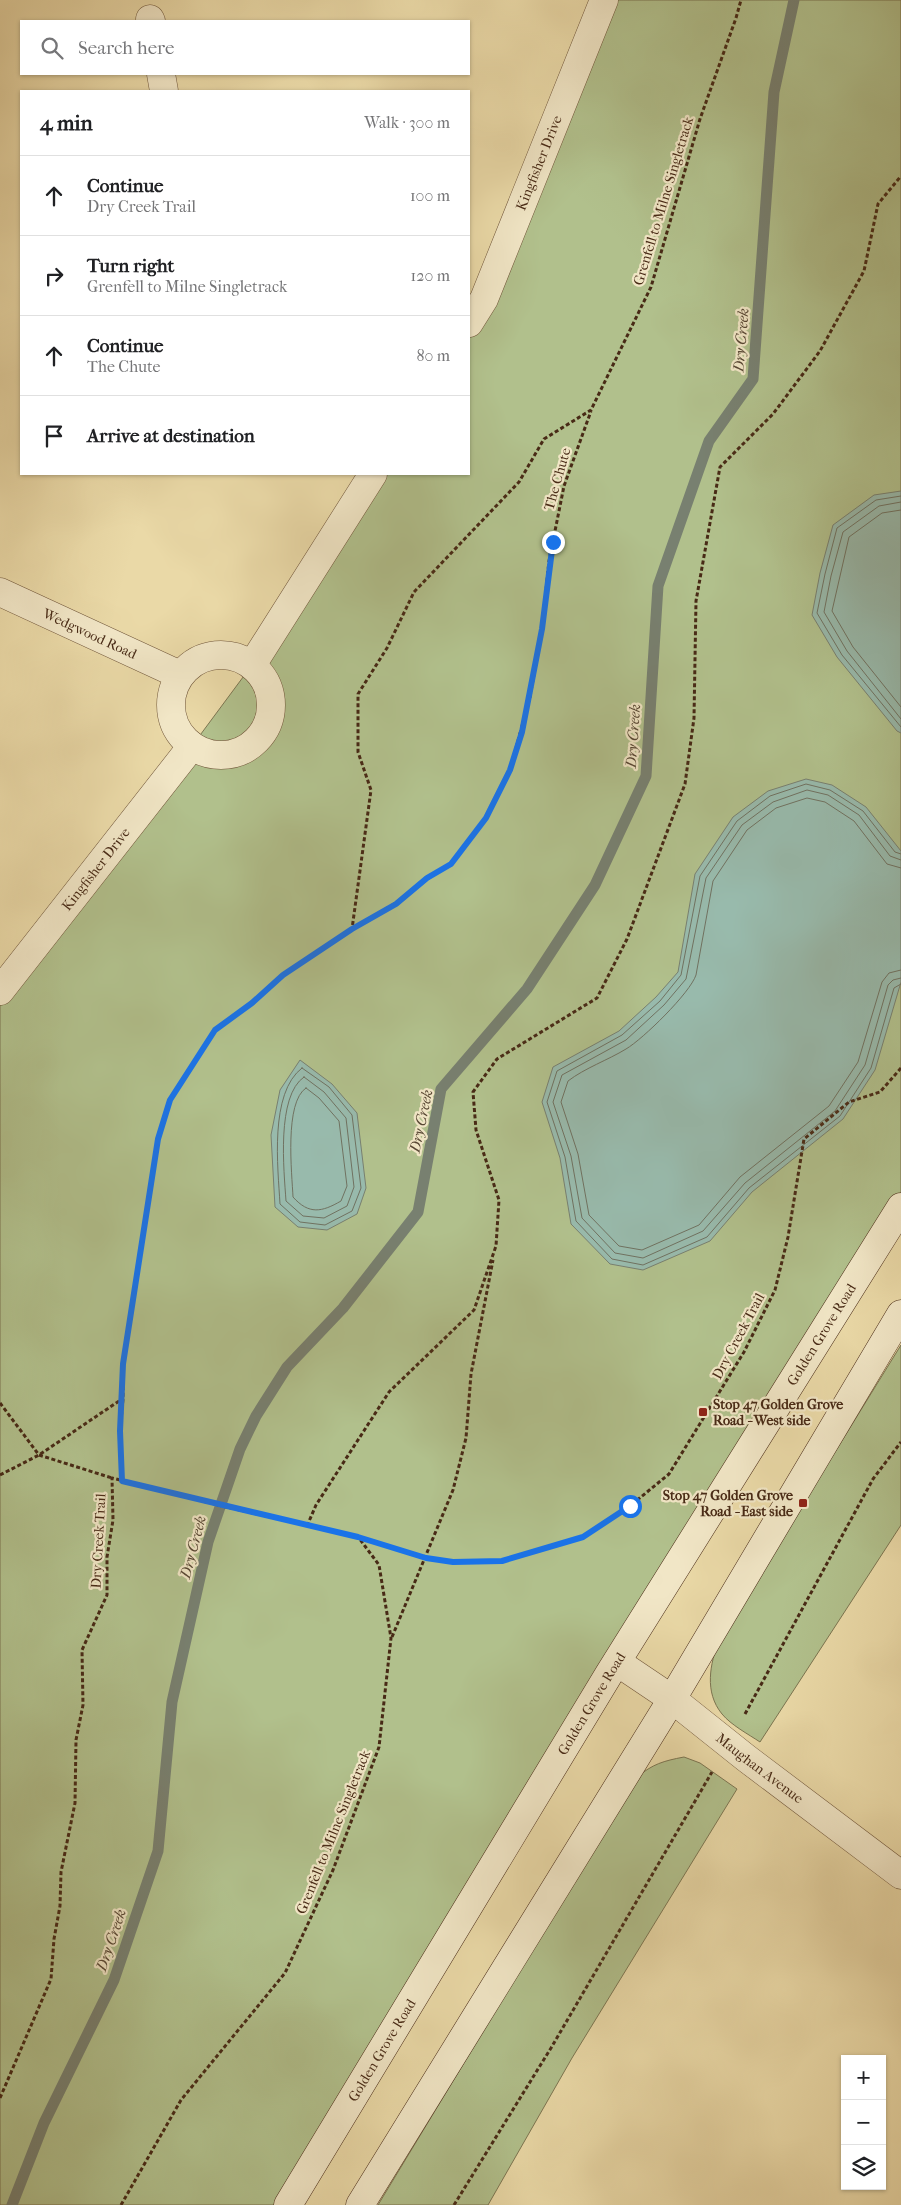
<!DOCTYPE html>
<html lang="en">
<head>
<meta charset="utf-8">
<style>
  :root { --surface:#fff; --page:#f6f6f6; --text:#202124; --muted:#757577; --line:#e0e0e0 }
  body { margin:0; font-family:"IM FELL French Canon",serif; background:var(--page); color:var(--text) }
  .controls { position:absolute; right:15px; bottom:15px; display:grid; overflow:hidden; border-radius:0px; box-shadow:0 1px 4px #0004 }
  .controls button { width:45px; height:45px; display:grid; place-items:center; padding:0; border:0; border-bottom:1px solid var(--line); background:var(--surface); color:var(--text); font:25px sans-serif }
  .stop { position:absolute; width:15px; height:15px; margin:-11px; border:4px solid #1a73e8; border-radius:50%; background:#fff }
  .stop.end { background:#1a73e8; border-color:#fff; box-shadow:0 1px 5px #0008 }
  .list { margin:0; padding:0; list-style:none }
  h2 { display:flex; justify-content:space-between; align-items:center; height:65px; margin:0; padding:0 20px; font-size:21px }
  h2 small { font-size:16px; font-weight:400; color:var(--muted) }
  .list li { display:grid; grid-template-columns:32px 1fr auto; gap:15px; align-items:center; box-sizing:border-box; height:80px; padding:0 20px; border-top:1px solid var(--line) }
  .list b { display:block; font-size:19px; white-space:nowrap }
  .list p { margin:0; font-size:16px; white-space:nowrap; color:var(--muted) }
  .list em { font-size:16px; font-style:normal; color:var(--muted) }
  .icon { flex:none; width:28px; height:28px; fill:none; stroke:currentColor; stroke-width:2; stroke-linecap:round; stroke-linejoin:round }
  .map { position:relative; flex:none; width:901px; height:2205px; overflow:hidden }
  .search { position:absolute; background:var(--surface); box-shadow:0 1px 4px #0004; left:20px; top:20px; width:450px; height:55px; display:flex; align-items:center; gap:12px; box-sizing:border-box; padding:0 18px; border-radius:0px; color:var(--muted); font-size:19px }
  .panel { position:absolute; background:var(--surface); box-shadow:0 1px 4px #0004; left:20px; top:90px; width:450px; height:385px; border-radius:0px }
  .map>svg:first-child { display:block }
  .green { fill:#b1c08c; stroke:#7c7551 }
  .water { fill:#98baac; stroke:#788070 }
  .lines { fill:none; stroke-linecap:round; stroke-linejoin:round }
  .shore { stroke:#707261; stroke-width:1 }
  .stream { stroke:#788070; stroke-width:11 }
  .minor-casing { stroke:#70563a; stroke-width:29 }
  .secondary-casing { stroke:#482a16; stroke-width:29 }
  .path { stroke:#482a16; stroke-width:3; stroke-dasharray:4 2.5; stroke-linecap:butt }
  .minor { stroke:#f1e6c6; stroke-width:28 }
  .secondary { stroke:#f1e6c6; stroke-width:28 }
  .route { stroke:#1a73e8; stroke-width:6 }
  .poi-dot { fill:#8f2418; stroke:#f1e6c6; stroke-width:2 }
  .labels { text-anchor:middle; stroke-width:4.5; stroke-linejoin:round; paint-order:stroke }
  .street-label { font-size:14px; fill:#482a16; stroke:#f1e6c6 }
  .poi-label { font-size:14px; font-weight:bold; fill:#482a16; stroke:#f1e6c6; text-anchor:start }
  .water-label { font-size:15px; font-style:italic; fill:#584734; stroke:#f1e6c6 }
</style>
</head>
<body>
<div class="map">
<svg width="901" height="2205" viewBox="0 0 901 2205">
  <rect width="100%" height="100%" fill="#ead9a7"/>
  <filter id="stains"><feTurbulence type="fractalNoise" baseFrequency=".004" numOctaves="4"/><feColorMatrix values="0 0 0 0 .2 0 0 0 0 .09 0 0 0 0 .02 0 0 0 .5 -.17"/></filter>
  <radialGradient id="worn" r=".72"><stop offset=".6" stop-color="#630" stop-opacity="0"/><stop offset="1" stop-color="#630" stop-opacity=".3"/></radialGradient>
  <g class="green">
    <path d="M604,0H901V1207L288,2205H0V991L192,746L252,665L373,474H469V323Z"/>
    <path d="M901,1345V1525L760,1742C748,1734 731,1725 722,1714C704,1692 710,1664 719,1640Z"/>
    <path d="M684,1757L700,1763L737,1789L572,2058L488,2205H378L637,1777C653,1764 663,1761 684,1757Z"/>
  </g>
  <g class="water">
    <path d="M901,491V733L897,731L837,657L812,615L820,573L833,525L874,495Z"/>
    <path d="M806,779L832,785L866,807L901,851V982L875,1070L843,1119L752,1192L710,1241L643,1270L610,1264L571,1224L560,1158L542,1102L553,1067L619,1031L656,997L678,972L695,874L733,817L768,791Z"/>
    <path d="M300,1060L332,1084L357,1113L366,1188L357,1214L327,1230L298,1227L275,1207L271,1135L280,1090Z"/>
  </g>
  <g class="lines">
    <g class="shore">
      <path d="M901,496L876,500L837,528L825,574L817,613L842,655L901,727"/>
      <path d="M901,502L879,506L843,532L831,576L824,612L847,651L901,719"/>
      <path d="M901,510L882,513L849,537L832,611L853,647L901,707"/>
      <path d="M901,854L895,852L863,811L830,790L806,784L770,796L737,821L700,876L681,975L660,1001L622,1035L557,1071L547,1102L565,1157L576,1221L612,1259L643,1265L707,1237L749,1188L840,1116L871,1068L894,988L901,984"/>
      <path d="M901,860L890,856L859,815L828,795L807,790L773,802L742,825L706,878L686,979L664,1005L626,1040L562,1075L553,1102L571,1156L582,1218L615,1253L643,1258L703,1231L745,1183L835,1111L865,1065L888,985L893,980L901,978"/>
      <path d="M901,868L887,864L854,821L825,802L807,798L776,808L747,830L713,881L696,975C690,993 643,1039 626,1049C608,1060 585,1068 568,1081L561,1102L578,1154L589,1215L619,1246L642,1250L699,1225L740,1177L829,1106L858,1062L882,982L889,973L901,970"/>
      <path d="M302,1068L329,1087L352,1115L361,1188L352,1211L325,1225L300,1222L280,1204C278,1168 269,1093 302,1068Z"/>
      <path d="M304,1077L324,1092L346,1118L354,1187L347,1206L324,1218L303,1216L286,1201C284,1171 276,1096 304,1077Z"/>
      <path d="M306,1088L319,1098L339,1121L347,1186L341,1201C322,1212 309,1215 293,1197C292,1174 284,1102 306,1088Z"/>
    </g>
    <path class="stream" d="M12,2205L44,2123L114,1980L158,1851L172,1702L208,1542L240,1449L256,1416L287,1367L343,1308L418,1212L441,1089L527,989L595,885L646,776L658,586L709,441L753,379L774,92L794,0"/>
    <g class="minor-casing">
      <g id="minor">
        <path d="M150,19L151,21"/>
        <path d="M161,74L164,91"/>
        <path id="s1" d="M469,323L484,299L604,0"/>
        <path id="s2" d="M0,592L180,675"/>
        <circle cx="221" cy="705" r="50"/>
        <path d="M252,665L373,474"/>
        <path id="s3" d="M0,991L192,746"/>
        <path id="s4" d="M617,1662L672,1699L746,1758L901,1875"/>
      </g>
    </g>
    <g class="secondary-casing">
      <g id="secondary">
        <path id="s5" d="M288,2205L609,1674L901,1207"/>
        <path d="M360,2205L672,1699L901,1314"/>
      </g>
    </g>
    <g class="path">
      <path d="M352,929L396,903L427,879L451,864L486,818L510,770L530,697L542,629L549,561L564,486L591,411"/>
      <path d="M0,1403L39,1455L112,1478"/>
      <path d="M0,1475L39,1455L122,1399"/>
      <path d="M122,1481L120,1431L123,1399V1364L158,1139L170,1100L215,1030L252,1003L283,975L352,929L371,790L358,752V694L387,648L414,592L519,482L544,439L591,410L651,287L700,119L736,18L741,0"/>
      <path d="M307,1526L316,1505L389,1392L474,1310L496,1246L499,1200L476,1130L473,1092L497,1059L597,998L627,939L685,784L694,718L696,601L720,467L773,414L820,351L864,271L878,204L901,176"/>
      <path d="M392,1637L453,1490L466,1438L471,1374L493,1260"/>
      <path d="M745,1714L873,1479L901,1442"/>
      <path d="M0,2098L51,1979L54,1939L60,1906L61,1872L75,1803L76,1740L83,1705L82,1650L107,1595V1557L113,1520L112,1478L222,1506L358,1537L426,1558L453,1562L502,1561L583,1537L630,1506L669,1474L744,1352L775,1290L788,1237L804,1139L849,1102L880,1092L901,1068"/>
      <path d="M121,2205L181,2100L285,1973L333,1870L379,1747L391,1638L379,1565L359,1538"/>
      <path d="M454,2205L551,2048L712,1772"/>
    </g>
    <use href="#minor" class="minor"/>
    <use href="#secondary" class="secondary"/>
  </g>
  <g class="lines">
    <path class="route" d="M553,542L542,629L522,732L510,770L486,818L451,864L427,878L396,904L352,929L283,975L252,1003L215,1030L170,1100L158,1139L123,1364L120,1431L122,1481L358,1537L426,1558L453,1562L502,1561L583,1537L630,1506"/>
  </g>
  <g class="poi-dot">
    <rect x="698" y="1407" width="10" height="10" rx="2.5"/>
    <rect x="798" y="1498" width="10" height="10" rx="2.5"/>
  </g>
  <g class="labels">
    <g class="street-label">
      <text dy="5" stroke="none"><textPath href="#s1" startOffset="175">Kingfisher Drive</textPath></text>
      <text transform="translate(663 201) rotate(-73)" y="5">Grenfell to Milne Singletrack</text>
      <text transform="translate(557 479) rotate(-74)" y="5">The Chute</text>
      <text dy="5" stroke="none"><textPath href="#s2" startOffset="99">Wedgwood Road</textPath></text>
      <text dy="5" stroke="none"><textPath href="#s3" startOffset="155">Kingfisher Drive</textPath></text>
      <text dy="5" stroke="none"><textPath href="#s5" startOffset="1021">Golden Grove Road</textPath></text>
      <text transform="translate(738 1336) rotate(-62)" y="5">Dry Creek Trail</text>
      <text transform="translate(98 1541) rotate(-87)" y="5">Dry Creek Trail</text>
      <text dy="5" stroke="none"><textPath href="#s5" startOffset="586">Golden Grove Road</textPath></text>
      <text dy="5" stroke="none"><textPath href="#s4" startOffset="178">Maughan Avenue</textPath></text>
      <text transform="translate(333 1832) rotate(-68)" y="5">Grenfell to Milne Singletrack</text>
      <text dy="5" stroke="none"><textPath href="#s5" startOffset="181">Golden Grove Road</textPath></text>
    </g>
    <g class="poi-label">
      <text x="713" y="1409">Stop 47 Golden Grove<tspan x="713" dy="16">Road - West side</tspan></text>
      <text x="793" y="1500" text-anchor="end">Stop 47 Golden Grove<tspan x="793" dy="16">Road - East side</tspan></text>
    </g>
    <g class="water-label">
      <text transform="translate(741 340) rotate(-85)" y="5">Dry Creek</text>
      <text transform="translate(633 736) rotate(-86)" y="5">Dry Creek</text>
      <text transform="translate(421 1121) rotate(-78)" y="5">Dry Creek</text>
      <text transform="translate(193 1547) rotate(-75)" y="5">Dry Creek</text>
      <text transform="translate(111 1940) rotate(-71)" y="5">Dry Creek</text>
    </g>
  </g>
  <rect width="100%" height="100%" filter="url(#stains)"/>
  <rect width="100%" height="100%" fill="url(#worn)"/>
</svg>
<div class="controls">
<button>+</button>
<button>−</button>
<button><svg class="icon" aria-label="layers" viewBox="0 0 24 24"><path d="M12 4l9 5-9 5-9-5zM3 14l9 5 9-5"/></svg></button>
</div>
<div class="stop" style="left:630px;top:1506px"></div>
<div class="stop end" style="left:553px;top:542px"></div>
<div class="search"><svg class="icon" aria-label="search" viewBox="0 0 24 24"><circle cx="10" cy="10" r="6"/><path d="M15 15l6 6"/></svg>Search here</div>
<section class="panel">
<h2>4 min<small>Walk · 300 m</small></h2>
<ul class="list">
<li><svg class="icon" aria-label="ahead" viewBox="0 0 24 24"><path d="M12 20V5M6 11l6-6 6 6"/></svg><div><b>Continue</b><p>Dry Creek Trail</p></div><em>100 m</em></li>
<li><svg class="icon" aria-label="right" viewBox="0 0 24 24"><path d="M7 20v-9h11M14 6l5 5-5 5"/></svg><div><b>Turn right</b><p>Grenfell to Milne Singletrack</p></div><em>120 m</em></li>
<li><svg class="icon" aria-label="ahead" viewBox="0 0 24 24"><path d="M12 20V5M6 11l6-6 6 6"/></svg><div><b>Continue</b><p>The Chute</p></div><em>80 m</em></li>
<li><svg class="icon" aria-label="arrive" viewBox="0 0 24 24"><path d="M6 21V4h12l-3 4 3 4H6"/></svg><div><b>Arrive at destination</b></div></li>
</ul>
</section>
</div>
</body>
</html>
